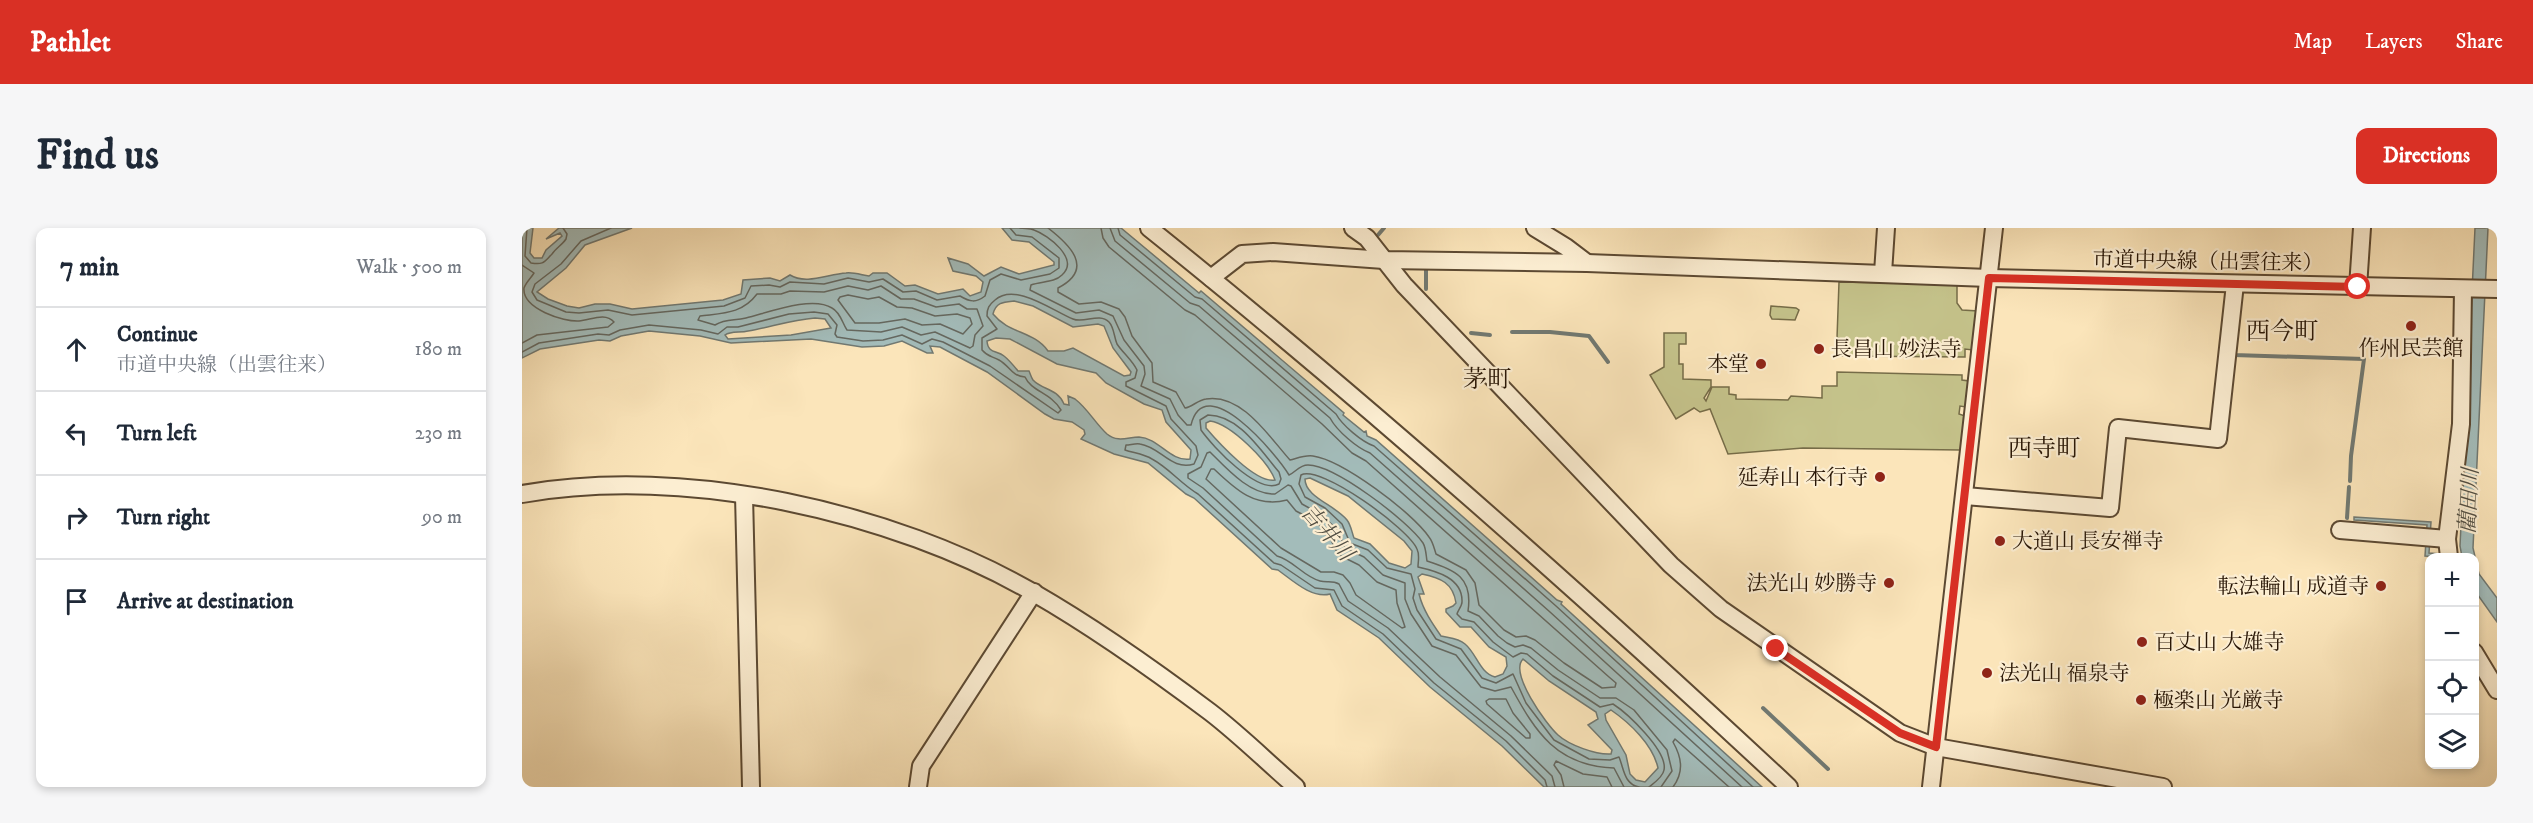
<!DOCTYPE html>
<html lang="en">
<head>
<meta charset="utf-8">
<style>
  :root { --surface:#fff; --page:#f6f6f7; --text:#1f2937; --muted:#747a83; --line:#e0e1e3; --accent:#d93025 }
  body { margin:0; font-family:"IM FELL DW Pica","Noto Serif JP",serif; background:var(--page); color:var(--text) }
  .controls { position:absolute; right:18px; bottom:18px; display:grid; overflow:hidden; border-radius:12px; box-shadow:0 3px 9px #0003 }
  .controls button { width:54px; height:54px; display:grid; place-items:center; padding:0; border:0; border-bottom:2px solid var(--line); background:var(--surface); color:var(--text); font:30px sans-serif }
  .stop { position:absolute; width:18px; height:18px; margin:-14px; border:4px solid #d93025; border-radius:50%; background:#fff }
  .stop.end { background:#d93025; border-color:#fff; box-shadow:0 2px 6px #0008 }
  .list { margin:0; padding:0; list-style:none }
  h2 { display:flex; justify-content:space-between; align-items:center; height:78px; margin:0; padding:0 24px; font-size:26px }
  h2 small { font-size:20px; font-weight:400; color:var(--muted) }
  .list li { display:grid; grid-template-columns:39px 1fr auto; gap:18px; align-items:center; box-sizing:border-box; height:84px; padding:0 24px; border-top:2px solid var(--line) }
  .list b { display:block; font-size:22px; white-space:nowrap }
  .list p { margin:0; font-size:20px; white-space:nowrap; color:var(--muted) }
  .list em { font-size:20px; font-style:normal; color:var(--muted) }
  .icon { flex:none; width:33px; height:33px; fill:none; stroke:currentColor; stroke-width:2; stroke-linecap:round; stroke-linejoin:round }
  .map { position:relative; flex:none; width:1975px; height:559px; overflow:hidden; border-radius:12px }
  header { display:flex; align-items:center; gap:36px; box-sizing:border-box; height:84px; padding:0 30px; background:var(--accent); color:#fff }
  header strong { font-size:28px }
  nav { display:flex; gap:33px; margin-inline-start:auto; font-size:21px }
  .intro { display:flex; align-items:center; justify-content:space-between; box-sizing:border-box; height:144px; padding:0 36px }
  h1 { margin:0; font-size:42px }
  .button { padding:15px 27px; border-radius:12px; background:var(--accent); color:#fff; font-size:21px; font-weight:700 }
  main { display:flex; gap:36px; padding:0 36px }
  aside { flex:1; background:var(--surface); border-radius:12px; box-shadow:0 3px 9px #0003 }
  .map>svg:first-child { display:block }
  .green { fill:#c5c38b; stroke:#766c48; stroke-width:1.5 }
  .water { fill:#a3bcba; stroke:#717972; stroke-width:1.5; fill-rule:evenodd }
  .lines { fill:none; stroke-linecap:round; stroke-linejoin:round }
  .shore { stroke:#656860; stroke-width:1.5 }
  .stream { stroke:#717972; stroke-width:4 }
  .minor-casing { stroke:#5c4932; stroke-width:20 }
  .minor { stroke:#fceed2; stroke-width:16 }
  .route { stroke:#d93025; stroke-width:8 }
  .poi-dot { fill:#8f2418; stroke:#fceed2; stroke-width:2 }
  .labels { text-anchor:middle; stroke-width:4.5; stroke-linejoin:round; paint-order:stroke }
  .street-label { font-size:21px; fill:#271505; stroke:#fceed2 }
  .poi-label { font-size:21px; fill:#271505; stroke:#fceed2; text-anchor:start }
  .water-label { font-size:22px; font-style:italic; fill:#524f44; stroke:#fceed2 }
  .quarter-label { font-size:24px; fill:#271505; stroke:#fceed2 }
</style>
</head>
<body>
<header>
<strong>Pathlet</strong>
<nav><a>Map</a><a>Layers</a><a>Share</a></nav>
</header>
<div class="intro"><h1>Find us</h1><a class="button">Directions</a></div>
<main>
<aside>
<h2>7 min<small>Walk · 500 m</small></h2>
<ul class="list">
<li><svg class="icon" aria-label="ahead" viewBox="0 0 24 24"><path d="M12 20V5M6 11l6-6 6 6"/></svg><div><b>Continue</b><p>市道中央線（出雲往来）</p></div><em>180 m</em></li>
<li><svg class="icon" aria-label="left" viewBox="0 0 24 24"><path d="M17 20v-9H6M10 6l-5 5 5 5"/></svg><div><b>Turn left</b></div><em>230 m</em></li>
<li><svg class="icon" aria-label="right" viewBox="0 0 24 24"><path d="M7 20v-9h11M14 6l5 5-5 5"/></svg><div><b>Turn right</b></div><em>90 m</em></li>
<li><svg class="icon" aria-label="arrive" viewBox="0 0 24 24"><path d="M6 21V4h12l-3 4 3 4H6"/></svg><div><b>Arrive at destination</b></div></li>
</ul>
</aside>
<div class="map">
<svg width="1975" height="559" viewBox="0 0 1975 559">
  <rect width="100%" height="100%" fill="#fbe5ba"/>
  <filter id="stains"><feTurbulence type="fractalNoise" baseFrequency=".00333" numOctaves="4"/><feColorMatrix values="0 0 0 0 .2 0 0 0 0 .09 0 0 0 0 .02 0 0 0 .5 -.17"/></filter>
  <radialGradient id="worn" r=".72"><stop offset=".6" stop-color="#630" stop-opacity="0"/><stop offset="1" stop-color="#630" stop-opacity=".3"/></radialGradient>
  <g class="green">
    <path d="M1317,54L1435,56V75L1440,82L1456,83L1451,122L1443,121V129L1320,128V111L1315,110Z"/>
    <path d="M1249,78L1274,80L1277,82L1273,92L1250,91L1248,87Z"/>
    <path d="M1142,105H1164V116H1157V136H1161V151L1189,152V159L1182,170L1184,173L1190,159H1207V166L1214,167V171L1266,172L1269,168L1300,170V158H1315V144L1440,147V152L1447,153L1444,179L1438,178L1437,186L1443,188L1439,222L1281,220L1206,226L1188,181L1178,184L1172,180L1154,191L1128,147L1142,139Z"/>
  </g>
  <g class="water">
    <path d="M0,0H11L8,25L12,30H20L24,22L40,8L38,5L24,11L37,0H110L63,17L44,40L15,64L26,71L45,78L57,80L73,76H88L110,81L201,72L219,66L221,52L248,50L258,53L268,47C284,57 306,46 324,45C331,44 340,47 347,48L351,45H365L383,58L393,57L416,66L441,61L448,68L459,64L461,54L454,48L431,43L426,30L446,36L462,48L479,39L497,46L532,37V34L507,14L490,12L480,0H599L677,65L679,63L822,185L821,187L842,204L844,203L845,208L854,212L1035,372L1040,374L1039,376L1240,559H1022L980,518L908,459L857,410L815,382L808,366C790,371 770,352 756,342L750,341L672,270L664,266L626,235L592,226L559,211L563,206L562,202L550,194L532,191L523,186L465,144L418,119L408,118L411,125H405L380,113L362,118L340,119L289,111L209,115L178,108L127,103L99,108L88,113L77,112L18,121L0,130ZM492,73L511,78L551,99L576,96L582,98L591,120L609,144L608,147L602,148L551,120L542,123H526C512,103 487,106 471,86C474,74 482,74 492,73ZM293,90L303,91L309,100L269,107L206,111L203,107C209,103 218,105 226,103C249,99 269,92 293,90ZM474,110L488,111L535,136L574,145L584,155L622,176L640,182L644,194L669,222L668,231C648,234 637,210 617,209C606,209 596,215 585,206C573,195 566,181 553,171L546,168L547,177L542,176C535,160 520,162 511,152C509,149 508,145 507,143H496C492,138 487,132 482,128C475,122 466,126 465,113ZM688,193C709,196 746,233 753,252C734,256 696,214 684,200V195ZM788,250L826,268L882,313L890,323L889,336L883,340L867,335L848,316L832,310C830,305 829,297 825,292C813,277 783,269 783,251ZM900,346C919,350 931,355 934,375L931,378L924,381V384L938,399H949L967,419L984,429L985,438L981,446L973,449C957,444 955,426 943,416C936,410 927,410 919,408C910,395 901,382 897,366H902L896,349ZM1001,431L1027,453L1074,484L1076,491L1066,497L1090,522L1089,526C1074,527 1047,517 1036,507C1024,496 987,445 1001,431ZM1089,482C1108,495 1131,517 1136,540L1123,554L1114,552L1108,546L1104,527L1084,492L1083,486Z"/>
    <path d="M1953,0H1966L1951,320L1957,346L1975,370V394L1953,363L1952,329H1940L1938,318Z"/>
    <path d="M1832,289L1909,294L1907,325L1919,326L1920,329L1903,328L1905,297L1832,292Z"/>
  </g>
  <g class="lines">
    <g class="shore">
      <path d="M5,0L3,28L9,35C22,37 22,34 30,26C34,20 40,17 44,11L45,6L41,0"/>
      <path d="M89,0L59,13L39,36L13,56L10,64L15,72L44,84L57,85L86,82L110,87L202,78L223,70L229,58L247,57L258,59L268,54L302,56L326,50L347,54L361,51L381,64L394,63L415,72L438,68C448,74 454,75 463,68L468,52L479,46L499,52L528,46L537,40V30L510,9L494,7L488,0"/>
      <path d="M498,0C503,1 508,0 512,2C526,7 558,31 540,47C532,55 519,53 509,57L508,62L554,85L577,82L591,88L602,112L622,138L623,146L619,158L648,171L656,187L665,197H669C683,140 756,228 767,247C774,244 777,237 786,237C813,237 886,293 901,315C904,320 904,327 905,333C934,342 951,350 946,383L957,388L976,408L985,415L993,419L1001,417L1009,420L1036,442L1078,470H1094L1112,482L1145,522L1150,543L1139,559"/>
      <path d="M526,0C548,17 573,41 536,60V64L557,76L579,74L597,81L603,89L610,108L630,135L631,154L654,164L663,180C670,179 676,172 684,171C720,165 748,210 768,232C776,230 782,227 791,228C820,232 890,284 907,309C911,314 912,320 914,326L944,342L953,355L957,377L982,402L994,409L1004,408L1013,412L1042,435L1080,460L1093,459L1094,455L1087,449L844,233L830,225L800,196L673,87L663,82L587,19L581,10L579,0"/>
      <path d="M588,0L593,13L668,75L677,78L808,190C815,203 835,220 848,225L1028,384L1220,559"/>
      <path d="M596,0L598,7L673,69L680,71L814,186C820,197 840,214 852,218L1034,378L1231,559"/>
      <path d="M0,37L12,45C9,50 4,54 2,60C0,81 42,94 57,93C69,92 83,84 92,94L86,99L15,107L0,115"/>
      <path d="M326,58L346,62L359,58L379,71H392L414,79L437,76L445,81H455L461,98L453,107L451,118L448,120L413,104L399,107L380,99L359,104L325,102C320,95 319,85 310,80C290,67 245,85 224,90C212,93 204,90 193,97L176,92L178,88C201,85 220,86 235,66H259L268,63L302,64Z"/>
      <path d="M326,67L346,71L357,69L375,79L390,80L413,88L435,86L448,90L450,96L441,106L418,96L400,97L383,91L357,95H333L316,72L318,69Z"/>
      <path d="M0,124L17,115L76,106L87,107L98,102L127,97L179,102L196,106L205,99H216L267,86L292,84L306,86L315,97L313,106L315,109L341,113L361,112L380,107L400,116L410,111L421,114L468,138L536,185L539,182C529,165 509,163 503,149C489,148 488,138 477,132C470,128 466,129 460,122V110L475,101L465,88C465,80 467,77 473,72C493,54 531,83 551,91C562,96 577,84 587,94C592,99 592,109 595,116C601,125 610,132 615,142L613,150L604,154V158L644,178L649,191L674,218L676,227L672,236C649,243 639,219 618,216C614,215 608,217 604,217L603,222C612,225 622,226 630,231C647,240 659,256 676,266L752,335L759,337L793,360L812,362L820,378L861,406L912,455L984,513L1023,552L1025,559"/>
      <path d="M686,187C717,187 739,223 757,244L759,251L757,256C736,267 691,219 679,202L678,192Z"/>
      <path d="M689,241H692C714,262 733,280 765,272L774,283L793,293L807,307L813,321L819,328L837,337L855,354L874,362L875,375L883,399L880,400L834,367L828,355L821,347L812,344H799L759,320L684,251Z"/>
      <path d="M967,471H984L991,485L1008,506V510H1004L965,476L964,473Z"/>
      <path d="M1033,559L1030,548L989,508L918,449L866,400L826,373L817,356C810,352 805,355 798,353C782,349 771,332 755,328L681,260L666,250V246L679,239L685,225L688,224C705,241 728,267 753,266L766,257L769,258L780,276L798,286L815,301L823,320L842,329L861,347L883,355V371L889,386L910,418L934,427L959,459L973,463L989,459C1014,505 1035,538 1092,540L1102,559"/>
      <path d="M1042,559L1039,547L1032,537L1034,533L1061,546L1085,549L1090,559"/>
      <path d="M1117,559C1102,556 1102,541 1097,529L1088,532L1067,531L1032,512L1004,475L991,446L974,455L960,450L939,421L914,411L895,382L891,370L893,361L889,346L865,340L846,322L828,315L820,296L803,280L783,269L777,256L779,247C798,236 887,301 895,321C898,327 896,333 896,339C914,343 941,350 940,374C940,378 936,382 935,386L940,391L952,394L971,414L991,429L999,425L1005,426L1031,448L1078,479L1091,476C1105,485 1146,523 1142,542C1141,549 1132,555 1127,559"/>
      <path d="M1151,559C1162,544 1160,530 1151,514L1153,511L1207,559"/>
    </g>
    <g class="stream">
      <path d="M856,7L862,0"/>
      <path d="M904,39V61"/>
      <path d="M990,104H1028L1067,108L1086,134"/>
      <path d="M949,105L968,107"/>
      <path d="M1711,124L1712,127L1842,131L1829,228L1828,253"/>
      <path d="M1825,290L1827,259"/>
      <path d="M1241,480L1306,541"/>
    </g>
    <g class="minor-casing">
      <g id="minor">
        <path d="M627,0C848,177 1060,366 1267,559"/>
        <path d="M831,0L845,10L882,57L1149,337L1199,381L1378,505L1414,519L1641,559"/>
        <path d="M1013,0L1044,19L1065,35"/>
        <path d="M1361,45L1364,0"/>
        <path d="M689,50L720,26L751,24L862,32L1065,35L1467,50L1975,61"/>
        <path d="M1836,59L1840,0"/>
        <path d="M0,266C163,237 370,283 512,365C573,400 632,442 688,484C718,507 745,534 774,559"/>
        <path d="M222,267L229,559"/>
        <path d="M1443,268L1588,280L1596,200L1696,211L1713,56"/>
        <path d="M1818,302L1925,311"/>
        <path d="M1927,329L1925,311L1939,196L1941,61"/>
        <path d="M1952,424L1975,462"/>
        <path d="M396,559L399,538L512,364"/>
        <path d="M1409,559L1472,0"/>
      </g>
    </g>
    <use href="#minor" class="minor"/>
  </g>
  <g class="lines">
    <path class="route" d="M1254,421L1378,505L1414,519L1467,50L1836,59"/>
  </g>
  <g class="poi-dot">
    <circle cx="1889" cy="98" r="6"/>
    <circle cx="1297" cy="121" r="6"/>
    <circle cx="1239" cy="136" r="6"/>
    <circle cx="1358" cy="249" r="6"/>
    <circle cx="1478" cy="313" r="6"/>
    <circle cx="1367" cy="355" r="6"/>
    <circle cx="1859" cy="358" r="6"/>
    <circle cx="1620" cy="414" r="6"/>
    <circle cx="1465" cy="445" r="6"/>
    <circle cx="1619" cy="472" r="6"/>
  </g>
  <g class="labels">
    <g class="street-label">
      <text transform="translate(1686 33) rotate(1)" y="7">市道中央線（出雲往来）</text>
    </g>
    <g class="poi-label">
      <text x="1889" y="127" text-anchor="middle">作州民芸館</text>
      <text x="1309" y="128">長昌山 妙法寺</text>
      <text x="1227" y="143" text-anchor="end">本堂</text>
      <text x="1346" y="256" text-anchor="end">延寿山 本行寺</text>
      <text x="1490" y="320">大道山 長安禅寺</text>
      <text x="1355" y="362" text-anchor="end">法光山 妙勝寺</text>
      <text x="1847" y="365" text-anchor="end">転法輪山 成道寺</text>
      <text x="1632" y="421">百丈山 大雄寺</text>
      <text x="1477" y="452">法光山 福泉寺</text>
      <text x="1631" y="479">極楽山 光厳寺</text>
    </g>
    <g class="water-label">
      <text transform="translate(1946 273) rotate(-87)" y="8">藺田川</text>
      <text transform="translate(806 304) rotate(49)" y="8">吉井川</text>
    </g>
    <g class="quarter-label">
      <text x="1760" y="111">西今町</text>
      <text x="965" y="159">茅町</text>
      <text x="1522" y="228">西寺町</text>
    </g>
  </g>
  <rect width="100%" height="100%" filter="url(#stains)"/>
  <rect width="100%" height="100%" fill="url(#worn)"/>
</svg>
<div class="controls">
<button>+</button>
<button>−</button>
<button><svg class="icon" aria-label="locate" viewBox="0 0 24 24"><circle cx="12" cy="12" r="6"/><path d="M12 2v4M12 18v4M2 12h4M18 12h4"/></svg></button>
<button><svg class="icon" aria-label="layers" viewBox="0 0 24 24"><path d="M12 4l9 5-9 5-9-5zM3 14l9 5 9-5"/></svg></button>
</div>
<div class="stop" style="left:1836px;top:59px"></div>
<div class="stop end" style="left:1254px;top:421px"></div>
</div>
</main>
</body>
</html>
